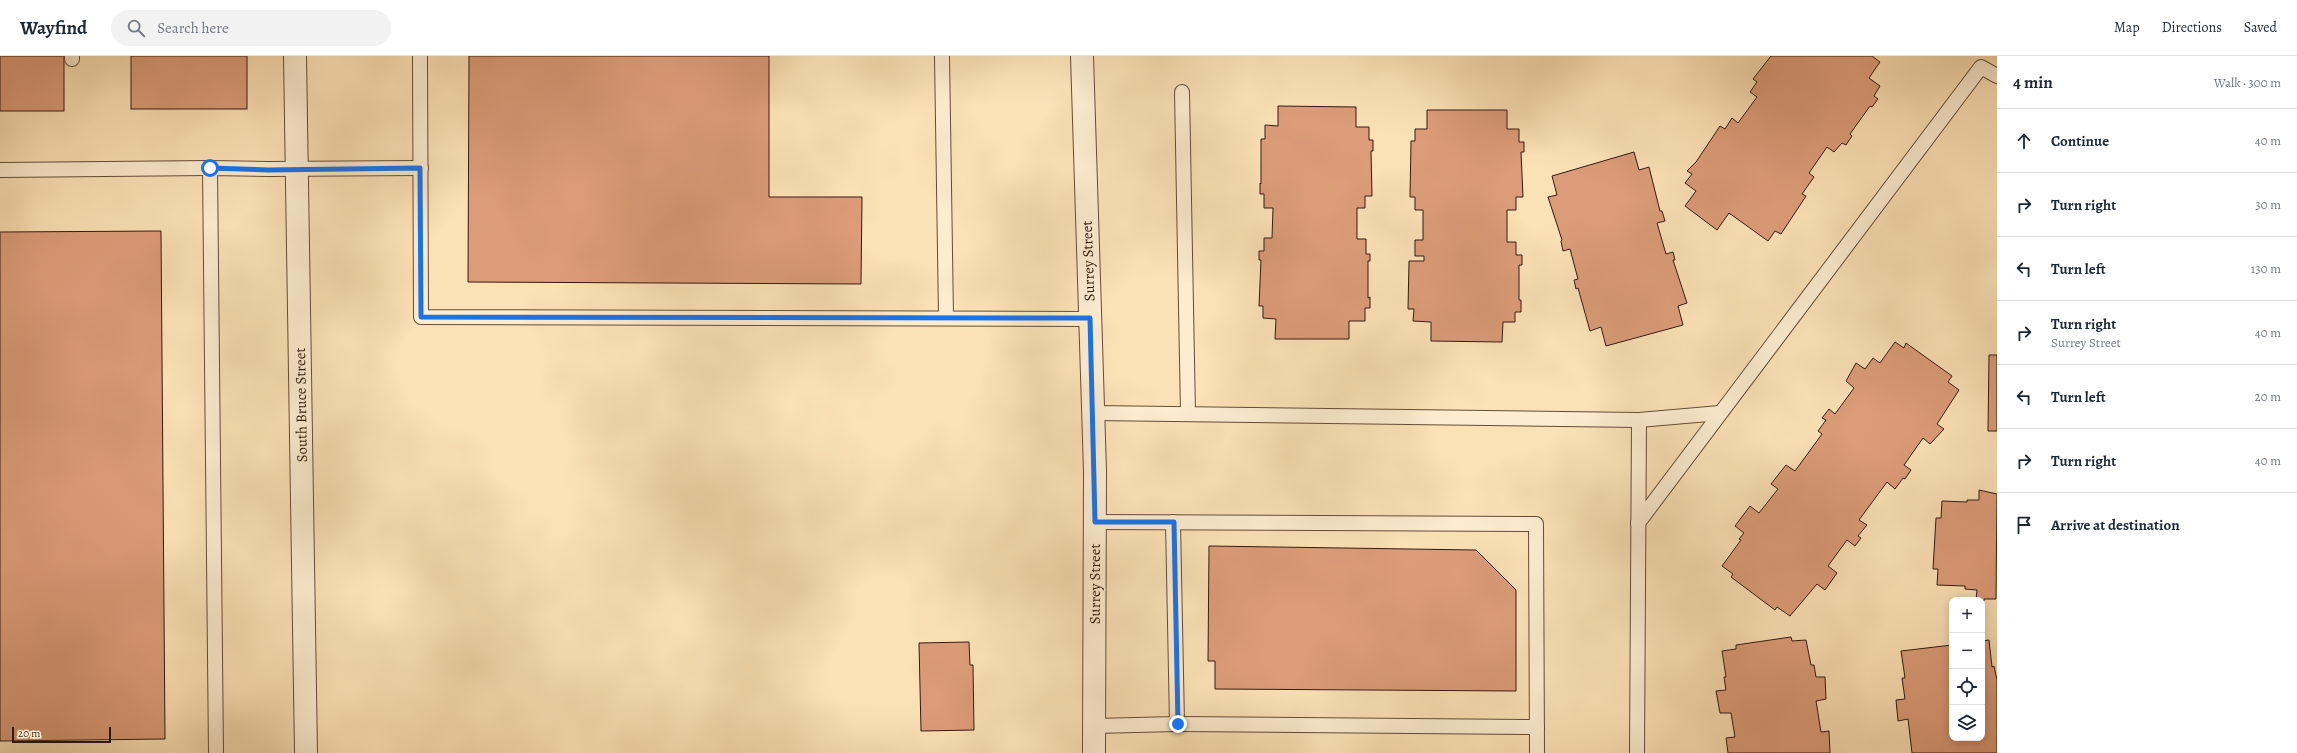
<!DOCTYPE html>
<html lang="en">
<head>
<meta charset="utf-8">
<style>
  :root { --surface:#fff; --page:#f2f2f3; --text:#1f2937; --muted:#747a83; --line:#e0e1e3 }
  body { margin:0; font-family:Alegreya,serif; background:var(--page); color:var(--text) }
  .controls { position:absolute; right:12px; bottom:12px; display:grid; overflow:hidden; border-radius:8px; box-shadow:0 2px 10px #0003 }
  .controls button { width:36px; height:36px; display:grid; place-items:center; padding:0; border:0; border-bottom:1px solid var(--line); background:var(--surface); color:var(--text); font:20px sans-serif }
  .scale { position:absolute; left:12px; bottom:10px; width:99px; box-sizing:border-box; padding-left:4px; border:2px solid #321b0e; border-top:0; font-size:11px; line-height:14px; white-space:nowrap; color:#321b0e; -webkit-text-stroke:3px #fcecd0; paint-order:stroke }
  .stop { position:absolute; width:12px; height:12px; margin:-9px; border:3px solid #1a73e8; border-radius:50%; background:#fff }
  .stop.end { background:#1a73e8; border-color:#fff; box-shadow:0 1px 4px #0008 }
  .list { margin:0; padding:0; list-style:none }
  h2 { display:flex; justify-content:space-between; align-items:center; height:52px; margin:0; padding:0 16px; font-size:17px }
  h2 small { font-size:13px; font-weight:400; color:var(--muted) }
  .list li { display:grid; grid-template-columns:26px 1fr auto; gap:12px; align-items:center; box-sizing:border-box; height:64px; padding:0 16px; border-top:1px solid var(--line) }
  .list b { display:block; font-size:15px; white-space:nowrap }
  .list p { margin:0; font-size:13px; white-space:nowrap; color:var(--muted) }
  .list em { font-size:13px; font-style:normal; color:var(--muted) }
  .icon { flex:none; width:22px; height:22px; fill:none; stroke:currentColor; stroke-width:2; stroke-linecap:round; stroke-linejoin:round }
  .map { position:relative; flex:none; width:1997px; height:697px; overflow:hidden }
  header { display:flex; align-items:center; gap:24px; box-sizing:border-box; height:56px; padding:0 20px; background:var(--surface); border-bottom:1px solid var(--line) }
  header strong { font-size:19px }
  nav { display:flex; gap:22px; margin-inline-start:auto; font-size:14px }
  .search { width:280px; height:36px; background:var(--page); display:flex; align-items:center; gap:10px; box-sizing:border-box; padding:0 14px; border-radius:22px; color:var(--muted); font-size:15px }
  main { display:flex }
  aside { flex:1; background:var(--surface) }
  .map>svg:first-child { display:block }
  .building { fill:#dc9c79; stroke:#321b0e }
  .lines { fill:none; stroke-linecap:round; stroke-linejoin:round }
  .lane-casing { stroke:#644c38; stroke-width:16 }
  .street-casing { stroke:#644c38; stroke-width:24 }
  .lane { stroke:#fcecd0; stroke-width:14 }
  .street { stroke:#fcecd0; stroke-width:22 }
  .route { stroke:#1a73e8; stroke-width:5 }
  .labels { text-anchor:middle; stroke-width:3; stroke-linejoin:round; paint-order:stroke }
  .street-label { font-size:15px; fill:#321b0e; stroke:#fcecd0 }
</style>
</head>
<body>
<header>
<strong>Wayfind</strong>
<div class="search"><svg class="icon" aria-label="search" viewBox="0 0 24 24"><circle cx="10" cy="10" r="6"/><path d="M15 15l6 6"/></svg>Search here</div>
<nav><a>Map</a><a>Directions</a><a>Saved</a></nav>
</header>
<main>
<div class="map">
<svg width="1997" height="697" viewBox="0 0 1997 697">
  <rect width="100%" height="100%" fill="#fbe1b6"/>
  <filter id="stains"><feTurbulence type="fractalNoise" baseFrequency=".005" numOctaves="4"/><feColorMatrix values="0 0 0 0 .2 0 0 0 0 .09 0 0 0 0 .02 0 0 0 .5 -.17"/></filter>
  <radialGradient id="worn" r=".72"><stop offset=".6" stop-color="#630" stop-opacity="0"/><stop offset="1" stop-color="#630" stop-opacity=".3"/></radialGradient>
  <g class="building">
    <rect x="0" y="0" width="64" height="55"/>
    <rect x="131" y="0" width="116" height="53"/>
    <path d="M469,0H769V141H862L861,228L468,226Z"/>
    <path d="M1771,0H1872L1880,6L1869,22L1880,30L1874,40L1878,43L1872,51L1870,50L1850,78L1852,80L1846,89L1842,87L1834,96L1827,91L1809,117L1814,121L1802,138L1806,140L1781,178L1775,175L1768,185L1729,157L1717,174L1685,150L1696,135L1685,127L1692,118L1687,115L1696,106L1720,70L1725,73L1732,62L1738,67L1757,41L1750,36L1757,26L1753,23Z"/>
    <path d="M1278,50L1356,51V71H1369V84H1373V95H1371L1372,140H1365V152H1357V183H1366V198H1370V205H1368V242L1370,241V252H1365V265H1349V283H1275L1276,263L1263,262V250H1259L1261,204H1259V195H1264V182H1272L1273,152H1264V138H1260V127L1261,128V83H1265V69L1278,70Z"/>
    <path d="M1427,54H1507V73H1519V86H1524V96H1521L1523,141H1516V154H1507V186H1516V199H1522V209H1519V244H1521V256H1515V266H1503L1502,286L1431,285V266L1413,265L1414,253H1408L1409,205H1424V200H1415V184H1423V154H1415V141H1410L1411,85H1415V73H1427Z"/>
    <path d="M1634,96L1639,114L1649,111L1660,155H1662L1665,165L1657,167L1666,198L1673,196L1675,204H1673L1687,247L1678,250L1683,269L1606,290L1601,271L1590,275L1578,232L1576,233L1574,224L1578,223L1570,193L1563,195L1561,185L1562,184L1548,141L1557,139L1552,120Z"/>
    <path d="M161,175L165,683L0,685V176Z"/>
    <path d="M1895,286L1904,292L1906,287L1952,320L1948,326L1959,334L1937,368L1944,373L1930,388L1923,382L1904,409L1911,414L1905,423L1903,422L1895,433L1887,426L1859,464L1867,469L1858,480L1861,482L1855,490L1847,484L1828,510L1837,517L1825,534L1817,528L1790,560L1777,551L1775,554L1731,521L1733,518L1722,510L1741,484L1739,483L1744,477L1735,470L1750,450L1759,457L1778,433L1771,428L1786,409L1795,415L1822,378L1818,375L1826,364L1822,362L1829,353L1835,358L1854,332L1846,325L1856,307L1865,313L1873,302L1880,307Z"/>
    <path d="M1989,299H1997V375H1988Z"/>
    <path d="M1979,434L1997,438L1996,543H1984V545L1976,544L1977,534L1965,533V530L1937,529L1938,513H1933L1936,462H1941L1942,445L1967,446V444H1979Z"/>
    <path d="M1209,490L1476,494L1516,534V635L1215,633V605H1208Z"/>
    <path d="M1791,581L1792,585L1806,584L1811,609H1814L1816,621H1825L1826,643L1816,645L1821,676L1829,675L1830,697H1728L1726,682L1735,681L1731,657H1720L1716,635L1726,634L1724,621H1726L1722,595L1736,593V589Z"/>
    <path d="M1989,584L1992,611L1994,610L1997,624V697H1912L1908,663L1898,665L1896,644L1905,643L1902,622H1905L1901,595L1952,589V682H1982V585Z"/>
    <path d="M969,586L970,609H973L974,674L921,675L919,587Z"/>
  </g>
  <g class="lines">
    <g class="lane-casing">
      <g id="lane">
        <path d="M72,0V3"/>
        <path d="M420,0L421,261L1090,263"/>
        <path d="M942,0L946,261"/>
        <path d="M1182,36L1188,358"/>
        <path d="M0,114L210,112"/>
        <path d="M1093,357L1639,364L1720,357"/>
        <path d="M1095,466L1536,468L1537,697"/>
        <path d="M1638,467L1981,11L1997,20"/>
        <path d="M1177,668L1537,671"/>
        <path d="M1094,670L1177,668L1173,466"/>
        <path d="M216,697L210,112L268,113L421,112"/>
        <path d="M1637,697L1639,364"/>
      </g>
    </g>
    <g class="street-casing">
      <g id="street">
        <path d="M295,0L306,697"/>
        <path d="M1082,0L1095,415L1094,697"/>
      </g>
    </g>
    <use href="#lane" class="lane"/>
    <use href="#street" class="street"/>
  </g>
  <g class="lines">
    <path class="route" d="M210,112L268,114L420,112L421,261L1090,262L1095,466H1174L1178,668"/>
  </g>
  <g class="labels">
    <g class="street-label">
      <text transform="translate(1088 205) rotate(-92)" y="5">Surrey Street</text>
      <text transform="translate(301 349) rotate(-91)" y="5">South Bruce Street</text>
      <text transform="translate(1095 528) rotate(-90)" y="5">Surrey Street</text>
    </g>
  </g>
  <rect width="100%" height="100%" filter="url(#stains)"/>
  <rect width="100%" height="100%" fill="url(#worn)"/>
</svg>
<div class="controls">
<button>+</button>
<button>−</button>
<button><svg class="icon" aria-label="locate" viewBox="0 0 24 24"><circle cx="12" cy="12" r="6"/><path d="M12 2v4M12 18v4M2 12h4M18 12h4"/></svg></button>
<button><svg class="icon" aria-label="layers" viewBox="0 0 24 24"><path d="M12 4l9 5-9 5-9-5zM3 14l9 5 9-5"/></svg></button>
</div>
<div class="scale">20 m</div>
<div class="stop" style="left:210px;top:112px"></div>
<div class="stop end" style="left:1178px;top:668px"></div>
</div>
<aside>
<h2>4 min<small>Walk · 300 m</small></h2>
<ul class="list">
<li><svg class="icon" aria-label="ahead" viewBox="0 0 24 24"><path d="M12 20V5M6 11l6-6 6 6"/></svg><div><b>Continue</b></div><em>40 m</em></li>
<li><svg class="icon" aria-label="right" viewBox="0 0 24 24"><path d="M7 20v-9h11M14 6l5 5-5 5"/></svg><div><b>Turn right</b></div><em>30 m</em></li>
<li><svg class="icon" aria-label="left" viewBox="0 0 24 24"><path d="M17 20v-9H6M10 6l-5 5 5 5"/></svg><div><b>Turn left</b></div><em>130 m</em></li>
<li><svg class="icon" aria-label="right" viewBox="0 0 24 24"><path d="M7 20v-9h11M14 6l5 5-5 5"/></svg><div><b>Turn right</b><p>Surrey Street</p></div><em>40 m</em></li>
<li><svg class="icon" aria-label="left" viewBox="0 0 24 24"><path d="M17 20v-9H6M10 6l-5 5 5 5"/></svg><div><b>Turn left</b></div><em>20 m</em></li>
<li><svg class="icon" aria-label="right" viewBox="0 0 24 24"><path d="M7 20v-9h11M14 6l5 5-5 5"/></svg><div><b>Turn right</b></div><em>40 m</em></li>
<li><svg class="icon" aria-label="arrive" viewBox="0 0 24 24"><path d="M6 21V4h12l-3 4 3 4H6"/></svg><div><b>Arrive at destination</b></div></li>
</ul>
</aside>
</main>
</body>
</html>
